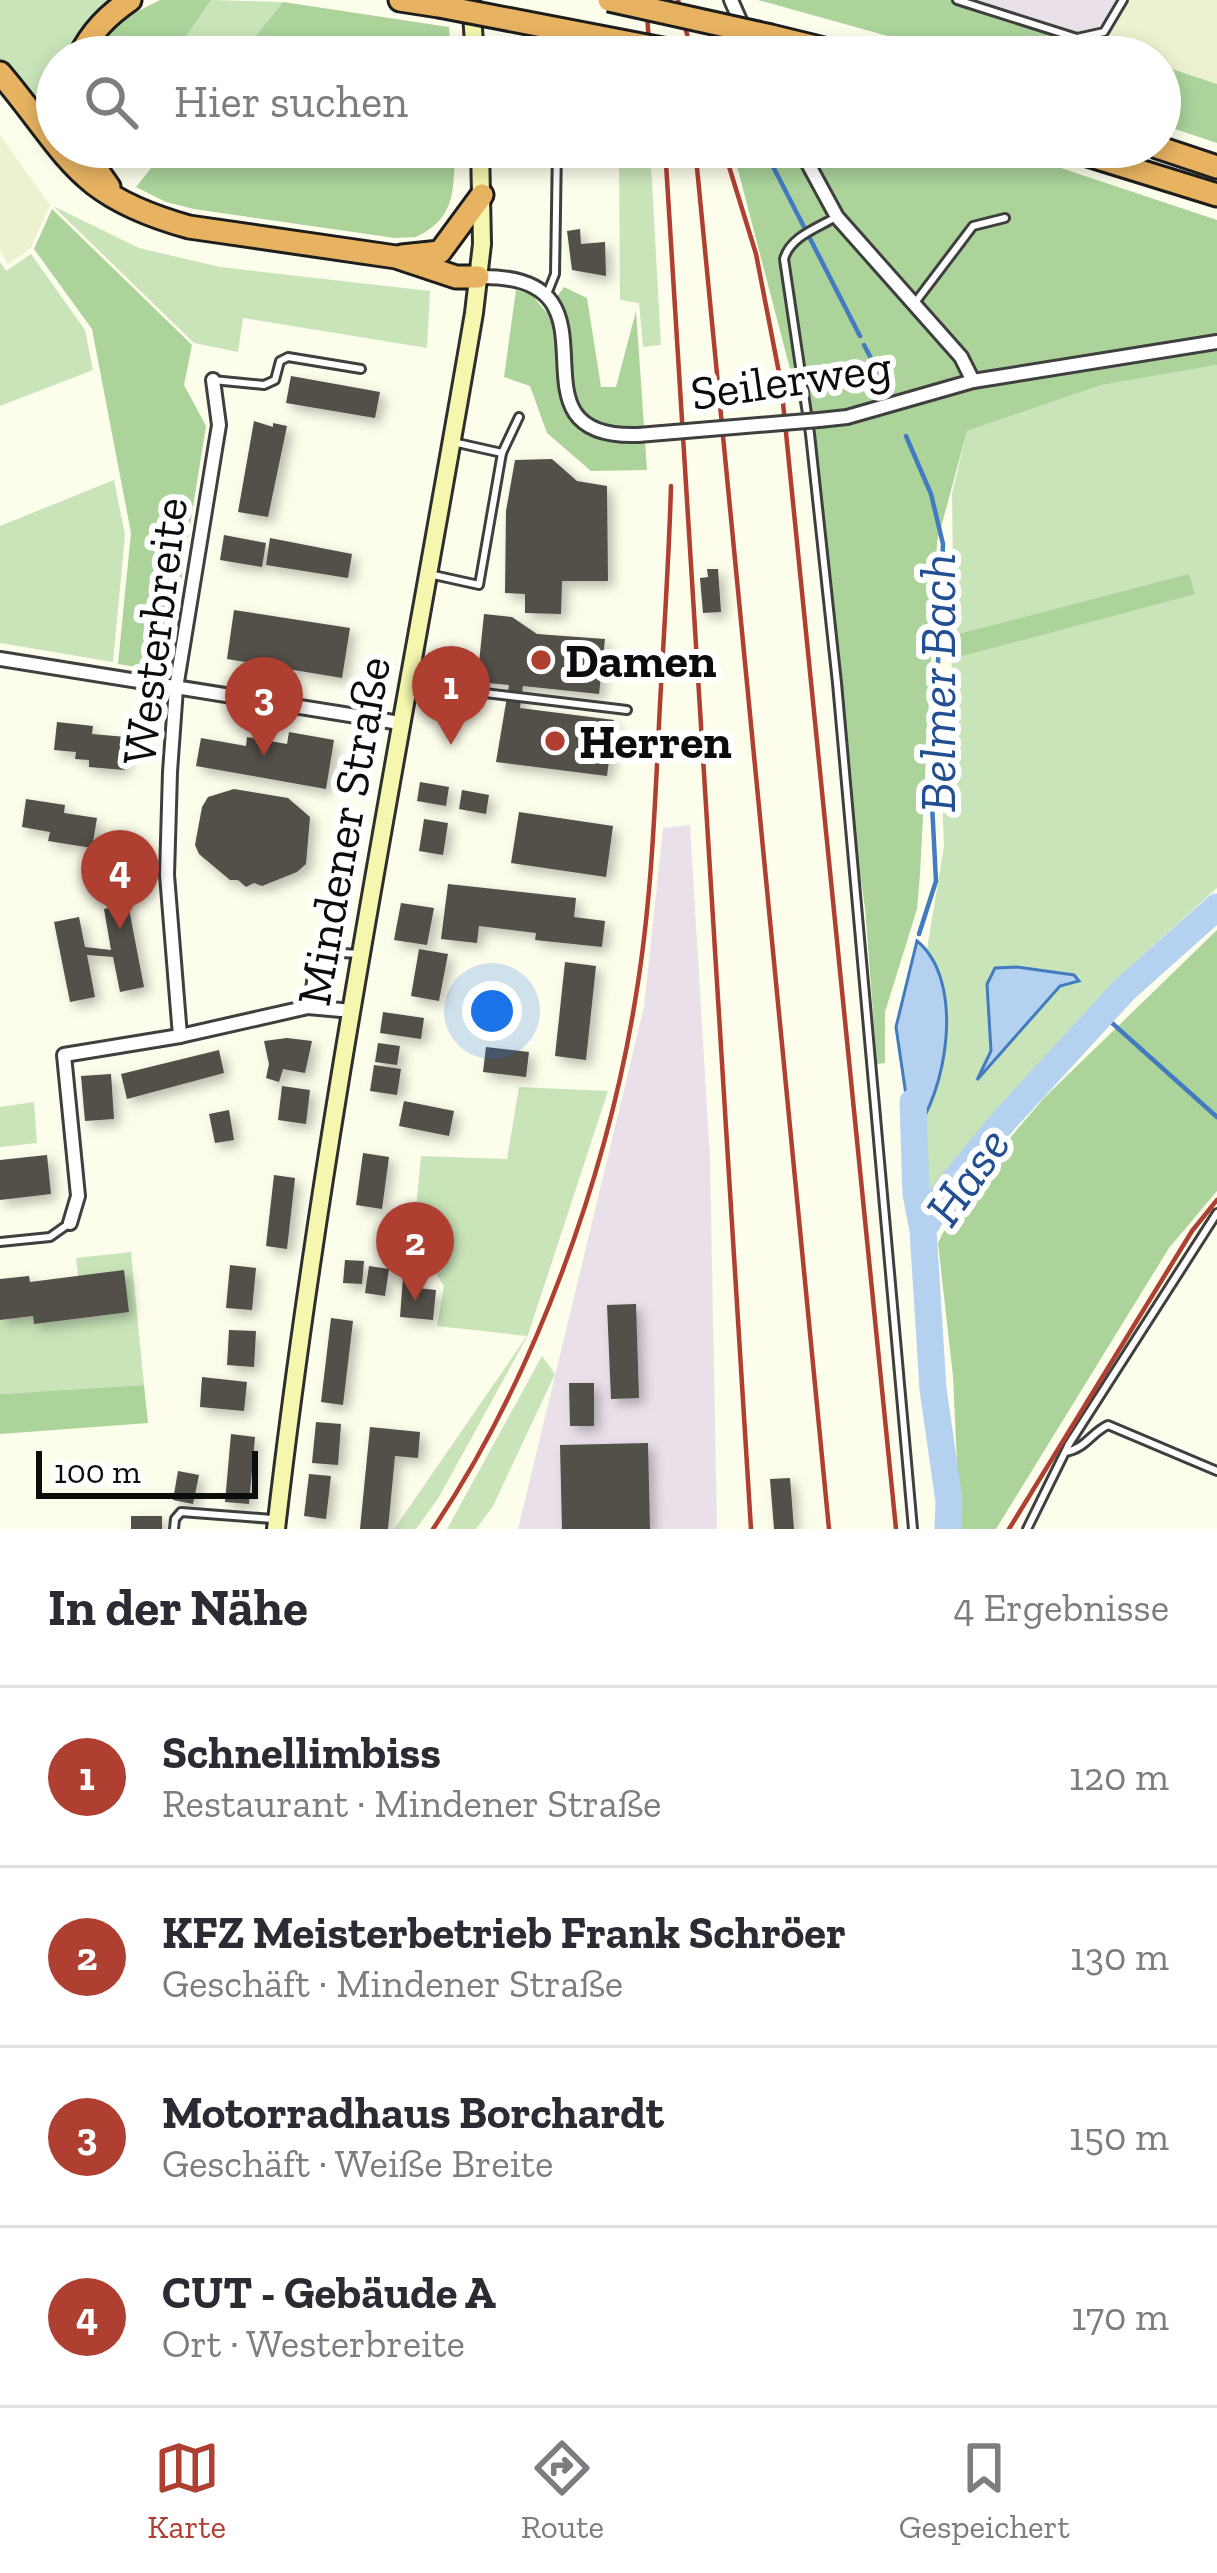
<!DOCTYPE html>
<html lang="de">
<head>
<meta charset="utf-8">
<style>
  :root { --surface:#fff; --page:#f2f2f3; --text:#2b2b33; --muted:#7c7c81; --line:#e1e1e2; --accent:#ae3f31 }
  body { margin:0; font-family:"Zilla Slab",serif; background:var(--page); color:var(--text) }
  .scale { position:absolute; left:36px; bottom:30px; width:222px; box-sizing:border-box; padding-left:12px; border:6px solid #0c0c0c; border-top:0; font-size:33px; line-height:42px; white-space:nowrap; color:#0c0c0c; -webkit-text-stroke:9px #fff; paint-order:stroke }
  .you { position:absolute; left:492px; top:1011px; width:42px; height:42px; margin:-30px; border:9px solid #fff; border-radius:50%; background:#1a73e8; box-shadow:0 0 0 18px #1a73e833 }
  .badge { display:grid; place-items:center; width:78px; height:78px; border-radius:50%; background:var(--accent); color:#fff; font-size:39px; font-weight:700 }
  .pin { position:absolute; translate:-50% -99px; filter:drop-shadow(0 3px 6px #0008) }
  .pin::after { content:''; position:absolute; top:63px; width:42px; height:36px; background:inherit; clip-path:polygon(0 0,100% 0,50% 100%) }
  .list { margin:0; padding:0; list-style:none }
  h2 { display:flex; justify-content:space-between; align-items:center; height:156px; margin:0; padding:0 48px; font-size:51px }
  h2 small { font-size:39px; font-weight:400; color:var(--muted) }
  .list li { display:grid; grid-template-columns:78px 1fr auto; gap:36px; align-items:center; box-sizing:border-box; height:180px; padding:0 48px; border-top:3px solid var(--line) }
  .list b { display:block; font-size:45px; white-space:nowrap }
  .list p { margin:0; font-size:39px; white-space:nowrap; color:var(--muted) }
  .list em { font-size:39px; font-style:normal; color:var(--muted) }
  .icon { flex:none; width:66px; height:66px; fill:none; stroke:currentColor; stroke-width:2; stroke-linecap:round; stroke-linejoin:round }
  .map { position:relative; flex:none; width:1217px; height:1529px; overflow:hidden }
  .search { position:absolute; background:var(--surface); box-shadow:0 6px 18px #0003; left:36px; right:36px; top:36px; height:132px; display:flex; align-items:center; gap:30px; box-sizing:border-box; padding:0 42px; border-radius:66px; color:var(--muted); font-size:45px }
  .sheet { height:876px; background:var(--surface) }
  nav { display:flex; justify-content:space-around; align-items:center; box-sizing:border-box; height:168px; border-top:3px solid var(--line); background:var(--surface); font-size:33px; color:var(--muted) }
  nav a { display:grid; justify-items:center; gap:6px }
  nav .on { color:var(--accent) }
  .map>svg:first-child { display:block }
  .industrial { fill:#eae0e9 }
  .farmland { fill:#eef1cf }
  .green { fill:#c9e4b9 }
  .forest { fill:#abd39a }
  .water { fill:#b5d1f0; stroke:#437bc0; stroke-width:3 }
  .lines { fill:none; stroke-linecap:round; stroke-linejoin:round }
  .stream { stroke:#437bc0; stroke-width:4.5 }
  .river { stroke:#b5d1f0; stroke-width:27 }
  .building { fill:#534f49; filter:url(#shadow) }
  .lane-casing { stroke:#3f3f3f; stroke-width:12 }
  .street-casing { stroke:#3f3f3f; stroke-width:18 }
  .secondary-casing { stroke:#2e2e2e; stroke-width:22 }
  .highway-casing { stroke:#1d1d1d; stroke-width:27 }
  .lane { stroke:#fff; stroke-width:6 }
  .street { stroke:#fff; stroke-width:12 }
  .secondary { stroke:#f4f7ad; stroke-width:16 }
  .highway { stroke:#e7b361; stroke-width:21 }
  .rail { stroke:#ae3f31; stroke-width:4.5 }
  .street-bridge-casing { stroke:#3f3f3f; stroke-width:18; stroke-linecap:butt }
  .highway-bridge-casing { stroke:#1d1d1d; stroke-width:27; stroke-linecap:butt }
  .street-bridge { stroke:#fff; stroke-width:12 }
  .highway-bridge { stroke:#e7b361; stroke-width:21 }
  .poi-dot { fill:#ae3f31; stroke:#fff; stroke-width:4.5 }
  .labels { text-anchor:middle; stroke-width:12; stroke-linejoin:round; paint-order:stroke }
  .street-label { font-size:48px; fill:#0c0c0c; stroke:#fff }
  .poi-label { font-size:48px; font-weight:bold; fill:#0c0c0c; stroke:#fff; text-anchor:start }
  .water-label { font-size:51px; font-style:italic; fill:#214f91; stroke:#fff }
</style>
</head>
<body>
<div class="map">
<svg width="1217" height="1529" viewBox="0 0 1217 1529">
  <defs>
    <filter id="shadow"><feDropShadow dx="5.5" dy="5.5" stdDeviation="6" flood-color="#0004"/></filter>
  </defs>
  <rect width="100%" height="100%" fill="#fdfdec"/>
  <g class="industrial">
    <path d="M957,0H1123L1104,32L1077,38Z"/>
    <path d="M690,825L710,1158L717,1529H518L644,1007L663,828Z"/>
  </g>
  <g class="farmland">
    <path d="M1123,0H1217V84L1160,65V57H1135L1077,38L1104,32Z"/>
    <path d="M0,135L50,205L30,249L8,264L0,251Z"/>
  </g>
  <g class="green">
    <path d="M0,0H119L71,57H57V138L0,62Z"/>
    <path d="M211,0L283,2L239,57H172Z"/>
    <path d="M619,147H650L661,345L643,347L639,303L620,300Z"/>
    <path d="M53,206L139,248L220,267L430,291L427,348L243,318L238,352L194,343Z"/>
    <path d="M31,254L85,330L93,370L0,406V262L6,271Z"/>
    <path d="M1217,365V888L1145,953L1080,1022L924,1200L918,1129L926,1119L938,969L927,949L944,846L942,798L952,659L1194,593L1188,575L954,635L952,494L967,431L1102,385Z"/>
    <path d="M114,480L125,535L113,662L0,643V526Z"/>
    <path d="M519,1087L608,1091L528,1335L439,1497L416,1529H394L527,1336L437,1326L444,1286L413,1239L421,1156L507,1159Z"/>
    <path d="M34,1102L37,1143L0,1147V1107Z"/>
    <path d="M131,1252L144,1385L0,1394V1320L33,1316L34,1324L78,1276L76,1258Z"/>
    <path d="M542,1356L555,1374L493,1506L476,1529H447Z"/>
  </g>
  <g class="forest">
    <path d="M160,0H211L172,57H94L117,22Z"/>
    <path d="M758,0H957L1135,57H963Z"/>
    <path d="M283,2L449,27L451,57H239Z"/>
    <path d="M1160,65L1217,84V143L1160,124Z"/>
    <path d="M168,147H455C453,188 458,217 416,237L395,238L194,209L166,202L136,187Z"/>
    <path d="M732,147H955L1061,168L1217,220V365L1102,385L967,431L937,542L920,874L917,909L885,1012V1063L877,1064L865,908L832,682L807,434Z"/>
    <path d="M52,209L192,345L184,385L206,426L169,656L156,670L118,664L131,533L92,329L34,249Z"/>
    <path d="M564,287L587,298L601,387H616L636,311L647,470L591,471L547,433L530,386L504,377L516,290L532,295L546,312Z"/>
    <path d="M1189,574L1195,594L952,659L954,635Z"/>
    <path d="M1217,930V1191L1169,1248L996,1529H960L953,1376L938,1243L963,1193L1044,1098Z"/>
    <path d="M144,1385L148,1423L0,1434V1394Z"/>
  </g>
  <g class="water">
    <path d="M917,941C966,981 947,1093 912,1136L896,1027Z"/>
    <path d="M1017,967L1074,975L1079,981L1060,986L977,1080L991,1051L987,984L995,968Z"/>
  </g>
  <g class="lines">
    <g class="stream">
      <path d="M763,147L860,336"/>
      <path d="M864,345L881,377"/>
      <path d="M906,436L931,494L943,544L932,804L936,881L919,934"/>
      <path d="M1102,1014L1217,1117"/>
    </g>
    <g class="river">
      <path d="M913,1102L916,1194L923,1230"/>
      <path d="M948,1529L949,1501L933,1389L923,1230L945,1192L1000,1125L1124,990L1217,907"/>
    </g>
  </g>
  <g class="building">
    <path d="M580,229L581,244L605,242L606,276L572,270L567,231Z"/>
    <path d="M291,376L380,392L375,418L286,403Z"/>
    <path d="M254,421L273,427V423L287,426L268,517L238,512Z"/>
    <path d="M552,459L577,481L607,486L608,581H562L561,614L525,613V594L505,593L506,511L515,460Z"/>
    <path d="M224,535L266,543L262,567L220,560Z"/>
    <path d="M270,538L352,554L348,578L266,565Z"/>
    <path d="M707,569H718L721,612L703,613L700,578L708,577Z"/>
    <path d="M234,610L350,628L342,678L227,659Z"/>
    <path d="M484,614L512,617L537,634L605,639L599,694L523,686L520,708L614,720L607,776L496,762L509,685L477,682Z"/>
    <path d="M57,722L93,726L92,734L126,737L124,770L89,767V760L75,759L76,752L54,750Z"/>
    <path d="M289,732L334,740L326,789L196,766L201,738L246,746L247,737L287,744Z"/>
    <path d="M420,782L449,787L446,806L417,801Z"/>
    <path d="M234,789L288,798L310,817L306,864L297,872L262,886L254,883L246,887L238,880H230L199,854L195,845L202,807L208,797Z"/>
    <path d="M462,790L489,795L486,814L459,809Z"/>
    <path d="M26,799L65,805L64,813L97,818L92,848L48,841L50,832L22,827Z"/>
    <path d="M519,812L613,826L606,877L511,863Z"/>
    <path d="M424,819L448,823L443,855L419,851Z"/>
    <path d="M448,884L576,898L574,917L605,921L602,947L535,940L536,933L479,926L477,943L441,939Z"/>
    <path d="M401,903L434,908L427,945L394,940Z"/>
    <path d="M128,904L144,987L120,992L113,957L87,955L95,997L70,1002L54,922L79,917L85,947L111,950L104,909Z"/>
    <path d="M419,949L448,954L439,1001L411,996Z"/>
    <path d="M565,962L596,966L586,1060L555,1056Z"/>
    <path d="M383,1012L424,1018L421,1039L380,1033Z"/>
    <path d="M287,1038L312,1041L305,1073L283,1069L279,1082L266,1078L269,1064L264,1041Z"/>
    <path d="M378,1043L400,1046L397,1065L375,1062Z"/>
    <path d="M486,1047L529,1052L526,1077L483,1072Z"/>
    <path d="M219,1050L224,1073L127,1099L121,1074Z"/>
    <path d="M374,1065L401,1069L397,1095L370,1091Z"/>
    <path d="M111,1074L114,1119L85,1121L81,1076Z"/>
    <path d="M282,1086L310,1090L306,1124L278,1120Z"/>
    <path d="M404,1101L454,1111L449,1136L399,1126Z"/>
    <path d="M229,1110L234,1140L215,1143L209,1114Z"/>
    <path d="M363,1153L389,1157L382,1209L356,1205Z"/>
    <path d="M47,1155L51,1194L0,1200V1160Z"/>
    <path d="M274,1175L295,1178L287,1249L266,1246Z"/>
    <path d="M345,1260L364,1261L362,1284L343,1283Z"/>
    <path d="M230,1265L256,1268L252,1310L226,1308Z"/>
    <path d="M369,1266L389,1269L385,1296L365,1293Z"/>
    <path d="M124,1270L129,1312L34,1324L33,1316L0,1320V1279L29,1276L30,1282Z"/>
    <path d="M403,1277L418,1278L417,1288L436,1290L433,1320L400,1317Z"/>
    <path d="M636,1304L639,1398L611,1399L607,1305Z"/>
    <path d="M331,1318L353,1321L343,1405L321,1402Z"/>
    <path d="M229,1330L256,1331L254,1367L227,1365Z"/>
    <path d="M202,1377L247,1382L244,1411L200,1407Z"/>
    <path d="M569,1383H594V1426H570Z"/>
    <path d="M316,1422L341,1424L338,1465L312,1463Z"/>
    <path d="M370,1427L420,1432L418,1458L395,1456L388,1529H360Z"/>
    <path d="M231,1434L255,1437L249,1504L225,1502Z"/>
    <path d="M648,1443L650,1529H562L560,1445Z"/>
    <path d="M178,1471L199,1475L193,1504L173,1500Z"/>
    <path d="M309,1474L331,1476L326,1519L304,1516Z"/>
    <path d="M790,1478L794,1529H774L770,1479Z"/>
    <rect x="131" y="1516" width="31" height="13"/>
  </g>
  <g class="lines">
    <g class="lane-casing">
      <g id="lane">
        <path d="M957,0L1077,38L1104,32L1123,0"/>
        <path d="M836,217C817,228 790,237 784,259L810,434L837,683L913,1529"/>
        <path d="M547,294L555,274L557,147"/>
        <path d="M914,304L973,226L1005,218"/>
        <path d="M213,380L264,385L275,380L280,361L288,357L361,369"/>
        <path d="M453,442L502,453"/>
        <path d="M429,574L479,585L502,453L519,417"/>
        <path d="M410,684L627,710"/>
        <path d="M308,1004L314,960L321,952L361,954"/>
        <path d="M0,1242L50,1237L67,1225"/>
        <path d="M1066,1452C1086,1448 1091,1433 1108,1425L1217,1471"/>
        <path d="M174,1529L175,1519L181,1512L272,1519"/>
        <path d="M1027,1529L1069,1444L1217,1213"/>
      </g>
    </g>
    <g class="street-casing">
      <g id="street">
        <path d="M731,0L756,57"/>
        <path d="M799,147L837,217L961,357L973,381"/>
        <path d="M478,277C639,273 493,440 638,435"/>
        <path d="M819,420L847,417L973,381L1217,342"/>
        <path d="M0,659L400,723"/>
        <path d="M180,1036L167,875L170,772L176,688L219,425L213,380"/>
        <path d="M70,1223L78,1196L64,1055L180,1036L308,1007L352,1011"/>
      </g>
    </g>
    <g class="secondary-casing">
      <g id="secondary">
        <path d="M471,0L475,57"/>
        <path d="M276,1529C323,1121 405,718 474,313L482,244L480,147"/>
      </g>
    </g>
    <g class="highway-casing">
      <g id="highway">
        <path d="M400,0L439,6"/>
        <path d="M771,36L857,57"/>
        <path d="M79,57C92,31 107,16 130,0"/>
        <path d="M0,73C70,156 74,195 189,227L396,257L456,277H478"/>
        <path d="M81,147L109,187"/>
        <path d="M1062,147L1217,195"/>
        <path d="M1157,147L1217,167"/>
        <path d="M402,256L440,252L482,195"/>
      </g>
    </g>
    <use href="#lane" class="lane"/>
    <use href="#street" class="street"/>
    <use href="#secondary" class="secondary"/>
    <use href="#highway" class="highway"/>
    <g class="rail">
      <path d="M646,0L650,57"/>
      <path d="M678,0L693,57"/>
      <path d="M665,147L751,1529"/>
      <path d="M695,147L829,1529"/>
      <path d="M723,147L756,254L781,383L896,1529"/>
      <path d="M433,1529C534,1379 608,1173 636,995C652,899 655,802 660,704C664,631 669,559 671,486"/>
      <path d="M1009,1529L1192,1231L1217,1200"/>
    </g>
    <g class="street-bridge-casing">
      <path id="street-bridge" d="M638,435L819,420"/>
    </g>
    <g class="highway-bridge-casing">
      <g id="highway-bridge">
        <path d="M609,0L771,36"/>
        <path d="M439,6L704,57"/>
      </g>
    </g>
    <use href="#street-bridge" class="street-bridge"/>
    <use href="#highway-bridge" class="highway-bridge"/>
  </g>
  <g class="poi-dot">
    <circle cx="541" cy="660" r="12"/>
    <circle cx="555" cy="741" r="12"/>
  </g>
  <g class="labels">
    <g class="street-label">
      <text transform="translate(791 379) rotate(-8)" y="17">Seilerweg</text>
      <text transform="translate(154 631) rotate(-83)" y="17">Westerbreite</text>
      <text transform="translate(343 831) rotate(-80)" y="17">Mindener Straße</text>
    </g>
    <g class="poi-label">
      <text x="565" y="677">Damen</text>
      <text x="579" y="758">Herren</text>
    </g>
    <g class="water-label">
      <text transform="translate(937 683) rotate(-90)" y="18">Belmer Bach</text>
      <text transform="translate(967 1176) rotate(-55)" y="18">Hase</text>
    </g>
  </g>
</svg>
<div class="scale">100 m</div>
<div class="you"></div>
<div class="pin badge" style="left:451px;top:745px">1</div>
<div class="pin badge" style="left:415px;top:1301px">2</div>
<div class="pin badge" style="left:264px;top:756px">3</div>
<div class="pin badge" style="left:120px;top:929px">4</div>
<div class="search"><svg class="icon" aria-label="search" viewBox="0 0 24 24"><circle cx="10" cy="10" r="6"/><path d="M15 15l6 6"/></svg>Hier suchen</div>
</div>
<section class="sheet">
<h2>In der Nähe<small>4 Ergebnisse</small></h2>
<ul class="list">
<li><span class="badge">1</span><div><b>Schnellimbiss</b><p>Restaurant · Mindener Straße</p></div><em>120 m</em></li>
<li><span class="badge">2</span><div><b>KFZ Meisterbetrieb Frank Schröer</b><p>Geschäft · Mindener Straße</p></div><em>130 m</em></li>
<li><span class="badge">3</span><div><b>Motorradhaus Borchardt</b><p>Geschäft · Weiße Breite</p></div><em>150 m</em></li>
<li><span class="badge">4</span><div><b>CUT - Gebäude A</b><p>Ort · Westerbreite</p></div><em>170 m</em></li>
</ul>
</section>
<nav>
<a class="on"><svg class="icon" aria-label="map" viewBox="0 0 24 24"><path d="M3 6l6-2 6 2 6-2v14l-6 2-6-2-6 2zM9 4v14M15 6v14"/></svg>Karte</a>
<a><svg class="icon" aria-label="directions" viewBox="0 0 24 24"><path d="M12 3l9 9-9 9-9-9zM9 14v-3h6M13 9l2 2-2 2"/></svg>Route</a>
<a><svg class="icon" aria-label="saved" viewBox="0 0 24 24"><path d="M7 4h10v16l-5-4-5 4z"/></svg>Gespeichert</a>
</nav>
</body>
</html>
